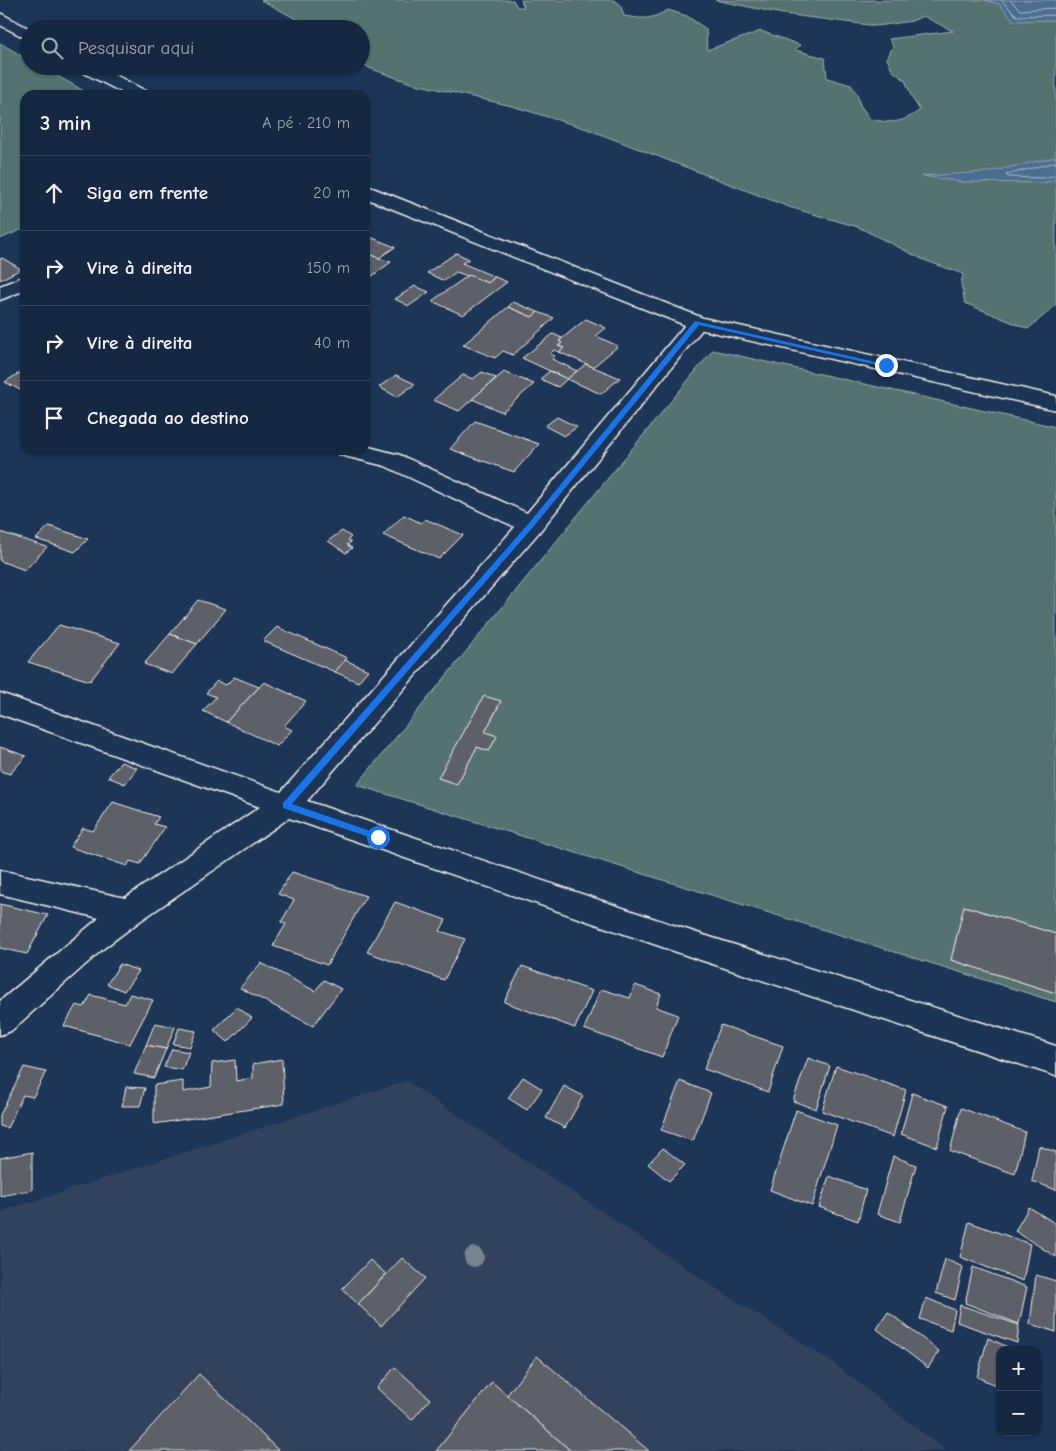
<!DOCTYPE html>
<html lang="pt">
<head>
<meta charset="utf-8">
<style>
  :root { --surface:#162841; --page:#23344c; --text:#f1f3f6; --muted:#9ea6b1; --line:#35445a }
  body { margin:0; font-family:"Comic Neue",sans-serif; background:var(--page); color:var(--text) }
  .controls { position:absolute; right:15px; bottom:15px; display:grid; overflow:hidden; border-radius:10px; box-shadow:0 1px 4px #0004 }
  .controls button { width:45px; height:45px; display:grid; place-items:center; padding:0; border:0; border-bottom:1px solid var(--line); background:var(--surface); color:var(--text); font:25px sans-serif }
  .stop { position:absolute; width:15px; height:15px; margin:-11px; border:4px solid #1a73e8; border-radius:50%; background:#fff }
  .stop.end { background:#1a73e8; border-color:#fff; box-shadow:0 1px 5px #0008 }
  .list { margin:0; padding:0; list-style:none }
  h2 { display:flex; justify-content:space-between; align-items:center; height:65px; margin:0; padding:0 20px; font-size:21px }
  h2 small { font-size:16px; font-weight:400; color:var(--muted) }
  .list li { display:grid; grid-template-columns:32px 1fr auto; gap:15px; align-items:center; box-sizing:border-box; height:75px; padding:0 20px; border-top:1px solid var(--line) }
  .list b { display:block; font-size:19px; white-space:nowrap }
  .list em { font-size:16px; font-style:normal; color:var(--muted) }
  .icon { flex:none; width:28px; height:28px; fill:none; stroke:currentColor; stroke-width:2; stroke-linecap:round; stroke-linejoin:round }
  .map { position:relative; flex:none; width:1056px; height:1451px; overflow:hidden }
  .search { position:absolute; background:var(--surface); box-shadow:0 1px 4px #0004; left:20px; top:20px; width:350px; height:55px; display:flex; align-items:center; gap:12px; box-sizing:border-box; padding:0 18px; border-radius:28px; color:var(--muted); font-size:19px }
  .panel { position:absolute; background:var(--surface); box-shadow:0 1px 4px #0004; left:20px; top:90px; width:350px; height:365px; border-radius:15px }
  .map>svg:first-child { display:block }
  .built { fill:#30425c }
  .green { fill:#557271; stroke:#a4b2ac; fill-rule:evenodd }
  .water { fill:#4b6d92; stroke:#8fa2b4 }
  .lines { fill:none; stroke-linecap:round; stroke-linejoin:round }
  .shore { stroke:#b0bcc6; stroke-width:1 }
  .building { fill:#5d6067; stroke:#f4f1e8 }
  .minor-casing { stroke:#f4f1e8; stroke-width:3 }
  .major-casing { stroke:#f4f1e8; stroke-width:3 }
  .minor { fill:#1d3557; fill-rule:evenodd }
  .major { fill:#1d3557; fill-rule:evenodd }
  .tree { fill:#748490 }
  .route { fill:#1a73e8 }
</style>
</head>
<body>
<div class="map">
<svg width="1056" height="1451" viewBox="0 0 1056 1451">
  <rect width="100%" height="100%" fill="#1d3557"/>
  <filter id="ink" filterUnits="userSpaceOnUse"><feTurbulence type="fractalNoise" baseFrequency=".02" numOctaves="2"/><feDisplacementMap in="SourceGraphic" scale="10" xChannelSelector="R" yChannelSelector="G"/><feConvolveMatrix kernelMatrix="1 2 1 2 8 2 1 2 1" color-interpolation-filters="sRGB"/></filter>
  <g filter="url(#ink)">
    <path class="built" d="M406,1081L731,1298L832,1362L946,1451H0V1212Z"/>
    <g class="green">
      <path d="M261,0H513L517,7H524L521,0H614L620,4L624,16C644,19 650,20 668,10L687,16L706,29L707,50L761,31L800,45L795,50L825,58L827,78L851,85L857,94L860,105L870,119C893,124 902,123 920,110L912,98L905,80L893,71L887,59L893,46L889,39L953,31L923,16L912,21L877,26L783,14L715,0H1056V305L1028,329L965,303L961,284L963,274L924,260L858,227L789,207L587,129L512,106L411,83L369,68L361,62V29H315Z"/>
      <path d="M0,43L29,60V66H40L91,95H25V228L0,239Z"/>
      <path d="M713,350L1056,427V934L964,906L951,960L1056,993V1002L357,785ZM484,697L501,702L485,732L497,736L489,751L477,747L457,784L438,778Z"/>
    </g>
    <g class="water">
      <path d="M985,0H1056V20L1014,21L999,4Z"/>
      <path d="M1056,157V179L1044,183L962,182L922,176L989,172Z"/>
    </g>
    <g class="lines">
      <g class="shore">
        <path d="M1001,0L1017,16L1056,15"/>
        <path d="M1010,0L1020,10L1056,8"/>
        <path d="M1056,162L1006,175L1008,177L1043,178L1056,175"/>
      </g>
    </g>
    <g class="building">
      <path d="M365,235L395,247L379,258L365,252Z"/>
      <path d="M365,252L379,258L391,262L372,276L365,273Z"/>
      <path d="M456,253L469,259L462,263L495,277L488,283L456,272L444,281L427,273Z"/>
      <path d="M2,258L21,269L0,280V259Z"/>
      <path d="M469,275L488,283L495,277L507,282L463,315L432,301Z"/>
      <path d="M415,286L429,292L409,306L395,299Z"/>
      <path d="M513,302L538,312L532,317L508,307Z"/>
      <path d="M508,307L532,317L538,312L554,318L513,355L503,351L495,358L463,345Z"/>
      <path d="M586,319L606,328L596,336L618,346L593,367L559,352L564,348L558,346L562,343L559,341Z"/>
      <path d="M553,334L562,338L559,341L562,343L558,346L564,348L559,352L554,350L550,354L555,356L552,359L577,371L567,379L522,358Z"/>
      <path d="M586,364L593,367L620,378L601,394L567,379Z"/>
      <path d="M550,371L567,379L558,387L540,379Z"/>
      <path d="M482,372L496,378L459,411L433,400L463,375L473,379Z"/>
      <path d="M504,372L534,384L502,412L472,399Z"/>
      <path d="M19,373L25,376V389L22,391L5,382Z"/>
      <path d="M396,375L415,384L397,397L379,387Z"/>
      <path d="M557,417L577,427L564,436L545,426Z"/>
      <path d="M475,421L539,444L514,472L450,449Z"/>
      <path d="M404,515L421,523L425,519L463,535L439,559L383,535Z"/>
      <path d="M49,526L88,539L75,552L36,539Z"/>
      <path d="M342,531L351,537L348,540L351,542L347,545L352,548L346,553L328,541Z"/>
      <path d="M0,532L47,547L25,570L0,561Z"/>
      <path d="M198,600L226,609L197,644L170,634Z"/>
      <path d="M59,625L120,643L90,681L28,662Z"/>
      <path d="M277,627L347,658L335,672L263,641Z"/>
      <path d="M170,634L197,644L172,674L144,664Z"/>
      <path d="M345,660L368,670L358,682L335,672Z"/>
      <path d="M234,677L259,687L226,722L203,711L216,697L206,693L217,681L226,685Z"/>
      <path d="M264,682L306,701L284,726L292,730L277,746L226,722Z"/>
      <path d="M484,696L501,701L485,732L497,736L489,751L477,747L457,784L438,778Z"/>
      <path d="M0,747L26,756L10,774L0,771Z"/>
      <path d="M121,762L137,768L125,784L108,777Z"/>
      <path d="M113,802L159,817L154,824L165,827L140,864L130,861L127,866L70,847L83,828L93,831Z"/>
      <path d="M292,872L366,896L327,965L273,946L286,924L281,922L294,900L278,894Z"/>
      <path d="M395,902L446,920L440,931L465,939L444,980L367,952Z"/>
      <path d="M0,904L48,915L27,954L0,948Z"/>
      <path d="M964,906L1056,934V993L951,960Z"/>
      <path d="M261,963L315,991L324,980L341,989L313,1026L240,988Z"/>
      <path d="M120,964L139,971L124,991L107,984Z"/>
      <path d="M522,966L592,991L575,1028L504,1002Z"/>
      <path d="M635,985L661,994L656,1007L678,1015L662,1057L584,1029L601,989L630,998Z"/>
      <path d="M130,994L153,1000L130,1044L64,1026L76,1005L84,1007L91,995L125,1004Z"/>
      <path d="M237,1007L252,1018L228,1042L214,1030Z"/>
      <path d="M155,1023L175,1027L166,1049L146,1045Z"/>
      <path d="M721,1025L783,1046L768,1092L704,1069Z"/>
      <path d="M179,1028L196,1031L190,1047L173,1044Z"/>
      <path d="M146,1045L166,1049L154,1078L134,1074Z"/>
      <path d="M172,1049L189,1052L182,1070L164,1067Z"/>
      <path d="M808,1058L830,1066L816,1109L793,1101Z"/>
      <path d="M282,1059L284,1104L154,1124V1085L183,1081V1092L211,1087L212,1063L235,1060L236,1081L253,1078V1064Z"/>
      <path d="M836,1066L906,1090L893,1137L822,1111Z"/>
      <path d="M24,1067L46,1072L33,1097L23,1095L7,1128L0,1126V1115Z"/>
      <path d="M523,1077L542,1089L527,1110L508,1098Z"/>
      <path d="M680,1081L711,1093L693,1141L661,1130Z"/>
      <path d="M564,1086L583,1096L565,1128L546,1118Z"/>
      <path d="M126,1087L145,1088L140,1106H122Z"/>
      <path d="M912,1093L948,1106L937,1147L901,1134Z"/>
      <path d="M961,1108L1025,1132L1015,1174L950,1151Z"/>
      <path d="M796,1110L837,1125L812,1206L770,1190Z"/>
      <path d="M1039,1146L1056,1152V1190L1032,1181Z"/>
      <path d="M663,1148L685,1165L669,1181L648,1164Z"/>
      <path d="M32,1152V1190L0,1196V1158Z"/>
      <path d="M893,1156L916,1165L900,1222L877,1214Z"/>
      <path d="M829,1176L866,1190L858,1221L819,1207Z"/>
      <path d="M1029,1207L1056,1224V1257L1015,1231Z"/>
      <path d="M969,1222L1030,1244L1023,1281L960,1257Z"/>
      <path d="M402,1258L425,1278L381,1326L358,1304Z"/>
      <path d="M945,1259L963,1267L955,1300L936,1293Z"/>
      <path d="M370,1260L386,1274L358,1304L342,1289Z"/>
      <path d="M973,1267L1027,1287L1019,1324L965,1303Z"/>
      <path d="M1036,1275L1056,1281V1332L1030,1324Z"/>
      <path d="M926,1298L955,1310L951,1330L920,1319Z"/>
      <path d="M960,1305L1019,1325L1017,1343L957,1322Z"/>
      <path d="M888,1312L939,1351L928,1368L877,1329Z"/>
      <path d="M988,1338L1014,1350H1000V1387L977,1377Z"/>
      <path d="M537,1356L649,1451H571L507,1395Z"/>
      <path d="M395,1367L430,1399L412,1420L377,1388Z"/>
      <path d="M199,1374L279,1451H129Z"/>
      <path d="M492,1382L507,1395L571,1451H436Z"/>
    </g>
    <g class="lines">
      <g class="minor-casing">
        <g id="minor">
          <path d="M25,276V290L0,300V286Z"/>
          <path d="M697,317L704,319L708,323L704,327L540,531L307,801L694,932L1056,1046V1076L694,958L289,818L140,921L104,948L11,1031L0,1035V1001L99,918L0,894V870L125,898L260,807L0,714V693L281,792L515,527L385,466L340,455L336,450H365V446L400,455L527,513L690,319Z"/>
        </g>
      </g>
      <g class="major-casing">
        <g id="major">
          <path d="M0,13L30,29L29,40L0,25Z"/>
          <path d="M76,66H98L146,91L149,95H127L78,70Z"/>
          <path d="M365,185L703,318L1056,396V410L690,327L365,198Z"/>
        </g>
      </g>
      <use href="#minor" class="minor"/>
      <use href="#major" class="major"/>
    </g>
    <circle class="tree" cx="474" cy="1257" r="10"/>
  </g>
  <path class="route" d="M695,321L889,365L886,367L699,325L534,526L292,804L382,835V839L378,840L283,808V803L529,523Z"/>
</svg>
<div class="controls">
<button>+</button>
<button>−</button>
</div>
<div class="stop" style="left:378px;top:837px"></div>
<div class="stop end" style="left:886px;top:365px"></div>
<div class="search"><svg class="icon" aria-label="search" viewBox="0 0 24 24"><circle cx="10" cy="10" r="6"/><path d="M15 15l6 6"/></svg>Pesquisar aqui</div>
<section class="panel">
<h2>3 min<small>A pé · 210 m</small></h2>
<ul class="list">
<li><svg class="icon" aria-label="ahead" viewBox="0 0 24 24"><path d="M12 20V5M6 11l6-6 6 6"/></svg><div><b>Siga em frente</b></div><em>20 m</em></li>
<li><svg class="icon" aria-label="right" viewBox="0 0 24 24"><path d="M7 20v-9h11M14 6l5 5-5 5"/></svg><div><b>Vire à direita</b></div><em>150 m</em></li>
<li><svg class="icon" aria-label="right" viewBox="0 0 24 24"><path d="M7 20v-9h11M14 6l5 5-5 5"/></svg><div><b>Vire à direita</b></div><em>40 m</em></li>
<li><svg class="icon" aria-label="arrive" viewBox="0 0 24 24"><path d="M6 21V4h12l-3 4 3 4H6"/></svg><div><b>Chegada ao destino</b></div></li>
</ul>
</section>
</div>
</body>
</html>
